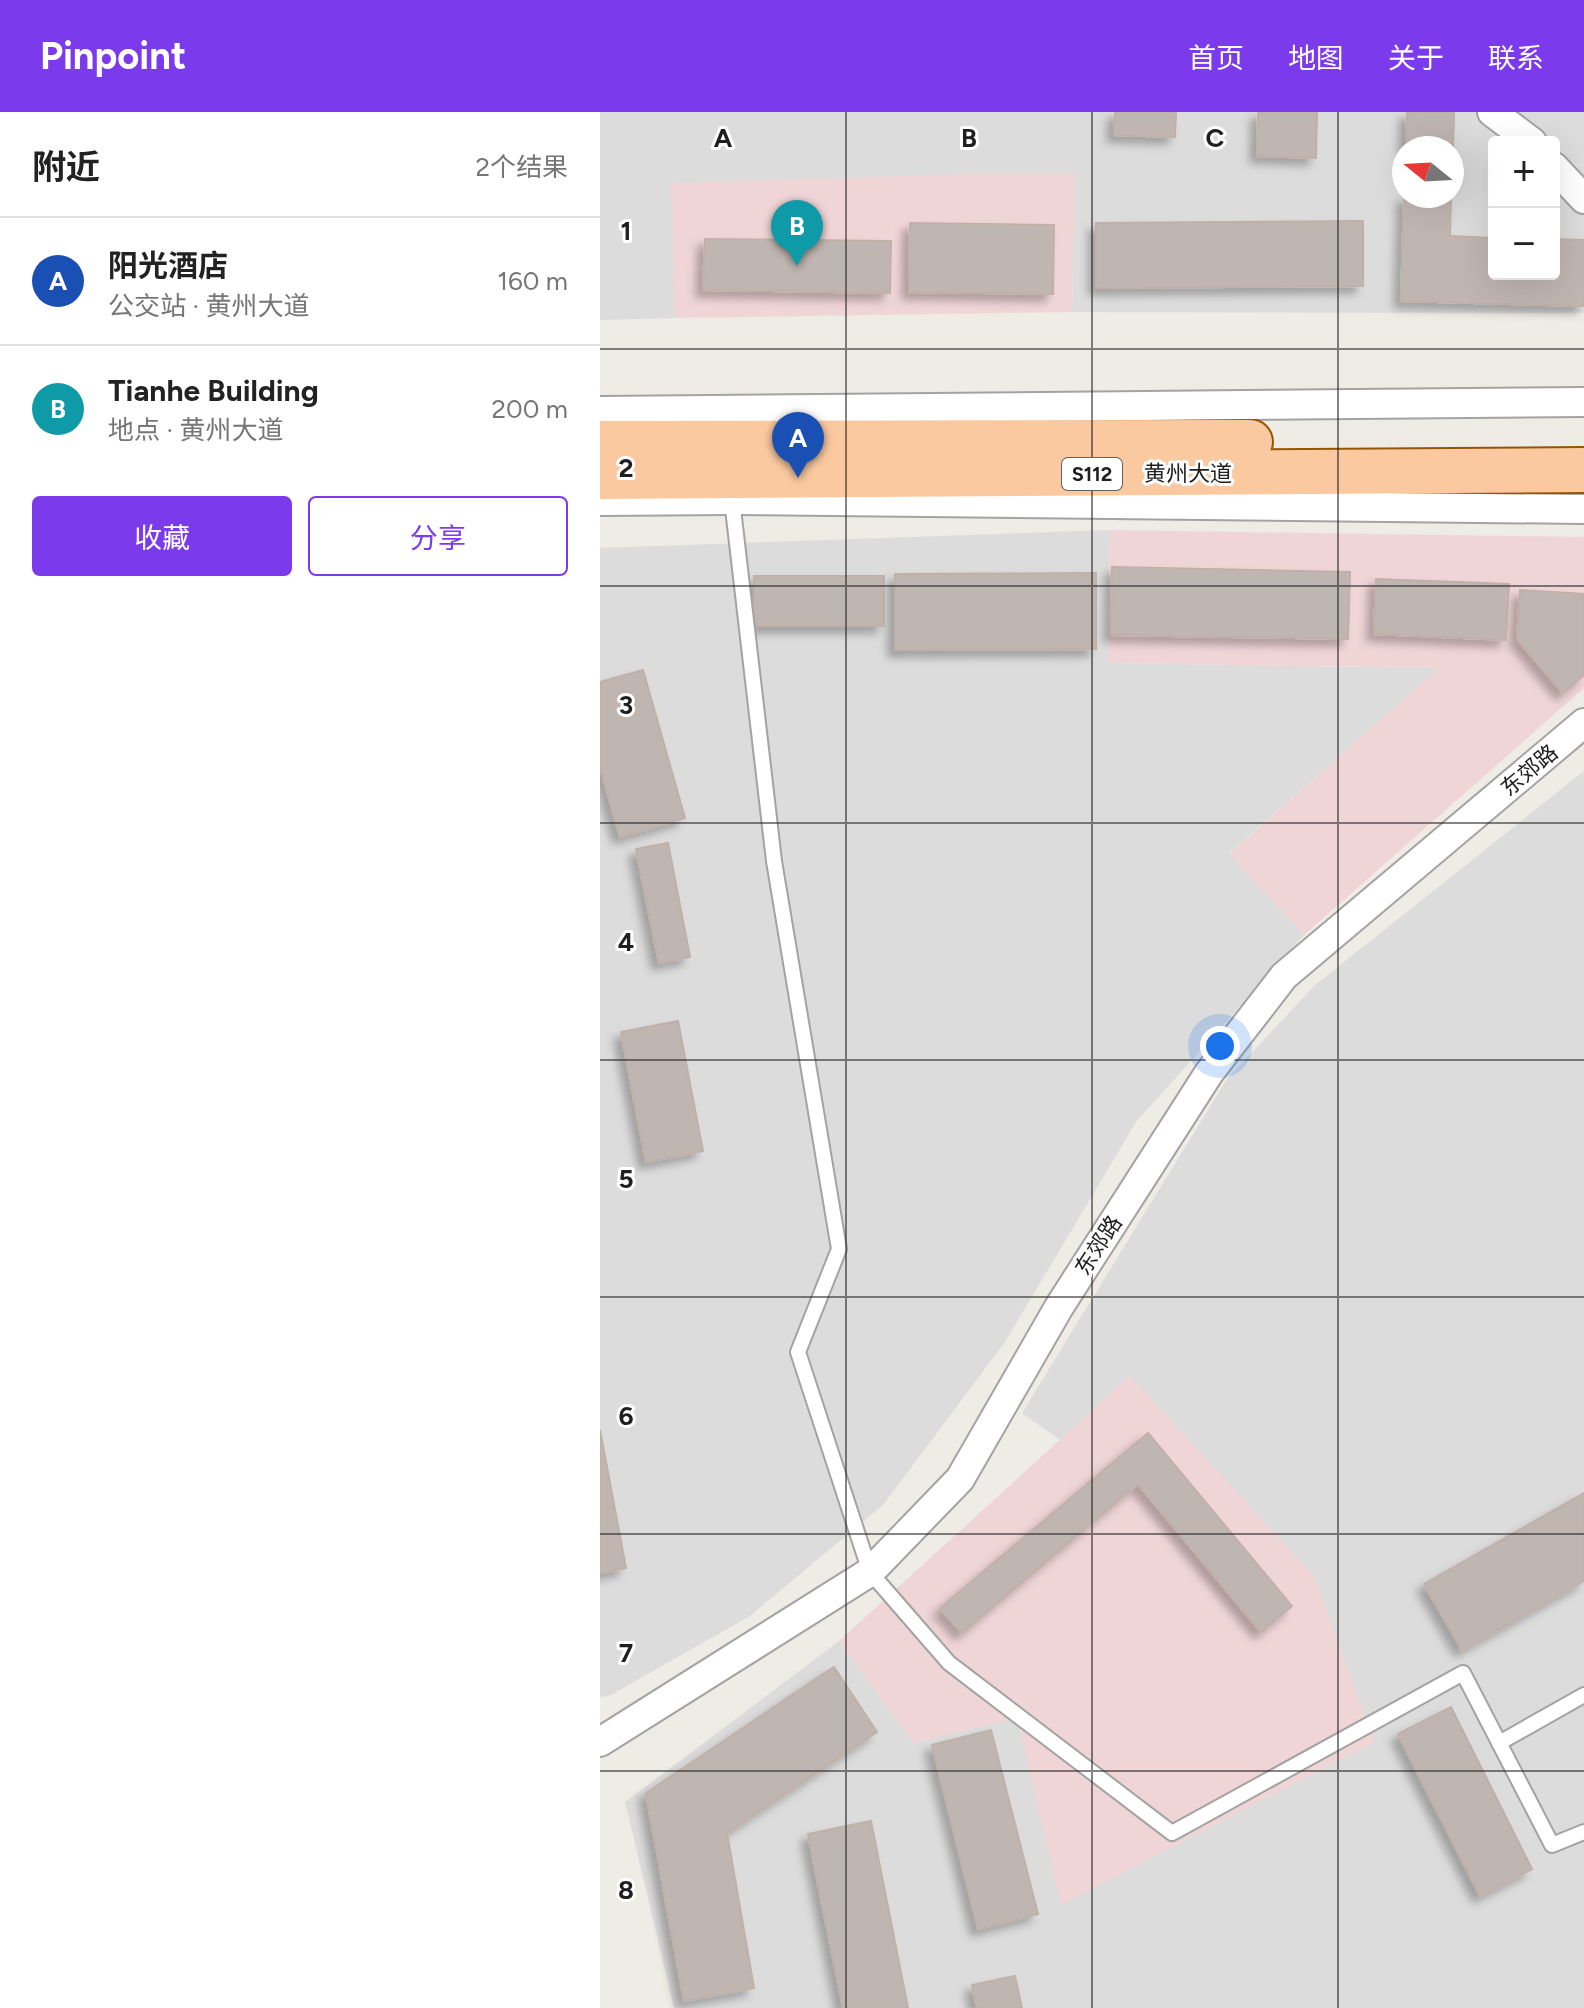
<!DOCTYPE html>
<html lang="zh">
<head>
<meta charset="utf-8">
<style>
  :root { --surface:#fff; --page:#f2f2f2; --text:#222; --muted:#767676; --line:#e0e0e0; --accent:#7c3aed }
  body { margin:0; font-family:Figtree,"Noto Sans SC",sans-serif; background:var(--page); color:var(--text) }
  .controls { position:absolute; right:24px; top:24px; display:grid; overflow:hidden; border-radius:8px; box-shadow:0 8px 32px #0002 }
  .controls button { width:72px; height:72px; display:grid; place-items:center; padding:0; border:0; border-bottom:2px solid var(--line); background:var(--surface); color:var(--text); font:40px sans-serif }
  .compass { position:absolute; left:792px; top:24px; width:72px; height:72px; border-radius:50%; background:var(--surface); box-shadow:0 8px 32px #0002; rotate:288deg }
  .you { position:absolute; left:620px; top:934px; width:28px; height:28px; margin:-20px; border:6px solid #fff; border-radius:50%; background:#1a73e8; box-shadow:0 0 0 12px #1a73e833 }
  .badge { display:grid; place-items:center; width:52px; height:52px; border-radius:50%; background:var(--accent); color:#fff; font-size:26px; font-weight:700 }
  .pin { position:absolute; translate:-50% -66px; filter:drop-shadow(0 2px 4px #0008) }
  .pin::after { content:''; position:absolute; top:42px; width:28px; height:24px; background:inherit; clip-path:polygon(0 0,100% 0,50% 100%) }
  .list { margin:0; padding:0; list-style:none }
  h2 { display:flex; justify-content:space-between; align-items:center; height:104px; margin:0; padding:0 32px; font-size:34px }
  h2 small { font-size:26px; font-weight:400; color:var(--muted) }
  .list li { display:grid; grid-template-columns:52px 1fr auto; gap:24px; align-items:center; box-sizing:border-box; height:128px; padding:0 32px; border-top:2px solid var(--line) }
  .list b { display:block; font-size:30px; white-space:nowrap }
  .list p { margin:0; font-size:26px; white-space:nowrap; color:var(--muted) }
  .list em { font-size:26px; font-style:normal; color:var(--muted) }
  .actions { display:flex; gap:16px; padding:24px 32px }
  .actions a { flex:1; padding:18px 0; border:2px solid var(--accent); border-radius:8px; text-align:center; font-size:28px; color:var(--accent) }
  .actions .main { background:var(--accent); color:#fff }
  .map { position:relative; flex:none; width:984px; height:1896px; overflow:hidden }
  header { display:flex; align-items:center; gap:48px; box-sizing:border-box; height:112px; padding:0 40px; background:var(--accent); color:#fff }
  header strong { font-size:38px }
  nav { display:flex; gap:44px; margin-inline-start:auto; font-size:28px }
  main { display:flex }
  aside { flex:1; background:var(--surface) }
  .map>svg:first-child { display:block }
  .residential { fill:#dddcdc; fill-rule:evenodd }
  .commercial { fill:#f0d5d7 }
  .building { fill:#c0b6b1; stroke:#c1b0a8; stroke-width:2; filter:url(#shadow) }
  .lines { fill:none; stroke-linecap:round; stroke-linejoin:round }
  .lane-casing { stroke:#a3a3a3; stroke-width:18 }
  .street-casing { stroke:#a3a3a3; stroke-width:32 }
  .primary-casing { stroke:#965503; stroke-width:48 }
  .lane { stroke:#fff; stroke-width:14 }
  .street { stroke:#fff; stroke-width:28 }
  .primary { stroke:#fac9a0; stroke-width:44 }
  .grid { fill:none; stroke:#1f1f1f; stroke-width:2; stroke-opacity:0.55 }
  .labels { text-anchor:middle; stroke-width:6; stroke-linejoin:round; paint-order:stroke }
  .shield { fill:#fff; stroke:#626262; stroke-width:2 }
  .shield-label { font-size:20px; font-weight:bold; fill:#1f1f1f }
  .street-label { font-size:22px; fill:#1f1f1f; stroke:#fff }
  .grid-label { font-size:26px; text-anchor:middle; font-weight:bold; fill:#1f1f1f; stroke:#fff; stroke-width:6; stroke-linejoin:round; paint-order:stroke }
</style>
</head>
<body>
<header>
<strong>Pinpoint</strong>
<nav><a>首页</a><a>地图</a><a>关于</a><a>联系</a></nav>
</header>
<main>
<aside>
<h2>附近<small>2个结果</small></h2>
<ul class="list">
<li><span class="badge" style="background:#1a4fb4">A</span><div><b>阳光酒店</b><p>公交站 · 黄州大道</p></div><em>160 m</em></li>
<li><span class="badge" style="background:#0f9aa8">B</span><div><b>Tianhe Building</b><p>地点 · 黄州大道</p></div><em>200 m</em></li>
</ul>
<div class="actions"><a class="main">收藏</a><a>分享</a></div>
</aside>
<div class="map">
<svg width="984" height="1896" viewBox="0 0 984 1896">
  <defs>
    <filter id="shadow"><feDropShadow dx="-7" dy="7" stdDeviation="4" flood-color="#0004"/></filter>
  </defs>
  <rect width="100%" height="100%" fill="#efebe5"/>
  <g class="residential">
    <path d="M0,0H984V201L472,200L474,62L72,71L75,206L0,208ZM894,30H954V162H894ZM804,36H852V84H804Z"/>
    <path d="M510,418L508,551L840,556L629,741L704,823L536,1010L405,1230L283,1393L150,1504L9,1584L0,1585V436Z"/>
    <path d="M984,659V1896H74L25,1690L239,1529L314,1631L530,1264L460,1328L422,1301L627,967L715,873Z"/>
  </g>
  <g class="commercial">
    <path d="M396,61L475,62L472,200L75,206L71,71Z"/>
    <path d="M510,418L984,425V576L704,823L629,742L839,556L508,551Z"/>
    <path d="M530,1264L714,1464L774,1630L461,1793L417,1606L314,1631L239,1529Z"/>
  </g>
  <g class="building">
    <path d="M515,0H576L575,25L514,23Z"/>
    <path d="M658,0H717L716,46L657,44Z"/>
    <path d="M807,0H854L852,65V36H806Z"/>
    <path d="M804,84H851L850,124L894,126V162H954V127L984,128V194L801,189Z"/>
    <path d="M763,109V174L496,176V111Z"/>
    <path d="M310,111L454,113L453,182L309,180Z"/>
    <path d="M105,127L291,129L290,181L103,178Z"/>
    <path d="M512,455L750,460L748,527L511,523Z"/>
    <path d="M496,461V537L295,538V462Z"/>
    <rect x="154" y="464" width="130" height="50"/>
    <path d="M776,467L909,472L906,528L774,522Z"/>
    <path d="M920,478L984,482V563L963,581L917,527Z"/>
    <path d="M43,558L85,706L20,725L0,654V570Z"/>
    <path d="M68,731L90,845L59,851L36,737Z"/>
    <path d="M78,909L103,1039L46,1050L21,920Z"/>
    <path d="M0,1318L26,1456L0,1461Z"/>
    <path d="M548,1321L692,1494L661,1520L538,1372L362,1521L340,1496Z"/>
    <path d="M984,1381V1469L862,1538L824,1472Z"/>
    <path d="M234,1555L277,1620L127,1721L154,1876L84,1889L46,1681Z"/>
    <path d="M851,1595L932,1757L880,1784L798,1622Z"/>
    <path d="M391,1618L438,1802L378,1817L332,1633Z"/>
    <path d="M271,1709L308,1896H243L208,1722Z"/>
    <path d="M415,1864L422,1896H377L372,1873Z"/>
  </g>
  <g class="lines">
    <g class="lane-casing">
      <g id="lane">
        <path d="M132,388L174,749L239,1137L198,1240L270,1460L349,1551L572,1721L863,1561L952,1733L984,1720"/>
        <path d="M899,1631L984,1583"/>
      </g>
    </g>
    <g class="street-casing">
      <g id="street">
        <path d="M892,0L932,30"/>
        <path d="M954,55L984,87"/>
        <path d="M0,299L984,290"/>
        <path d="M0,389L132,388L984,397"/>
        <path d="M0,1630L270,1460L360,1367L459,1195L609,961L684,864L984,611"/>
      </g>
    </g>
    <g class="primary-casing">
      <g id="primary">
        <path d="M0,331L650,330"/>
        <path d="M0,365L984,358"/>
      </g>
    </g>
    <use href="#lane" class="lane"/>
    <use href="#street" class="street"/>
    <use href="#primary" class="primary"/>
  </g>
  <path class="grid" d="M246,0V1896M492,0V1896M738,0V1896M0,237H984M0,474H984M0,711H984M0,948H984M0,1185H984M0,1422H984M0,1659H984"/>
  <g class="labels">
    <rect class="shield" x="462" y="346" width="60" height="32" rx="6"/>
    <g class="shield-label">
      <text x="492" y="369">S112</text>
    </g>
    <g class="street-label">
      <text x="588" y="369">黄州大道</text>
      <text transform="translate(929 658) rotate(-40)" y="8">东郊路</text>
      <text transform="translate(498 1133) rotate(-57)" y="8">东郊路</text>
    </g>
  </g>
  <g class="grid-label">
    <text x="123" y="35">A</text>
    <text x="369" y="35">B</text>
    <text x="615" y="35">C</text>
    <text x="26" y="128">1</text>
    <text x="26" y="365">2</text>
    <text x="26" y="602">3</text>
    <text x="26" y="839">4</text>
    <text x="26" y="1076">5</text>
    <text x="26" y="1313">6</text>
    <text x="26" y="1550">7</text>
    <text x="26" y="1787">8</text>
  </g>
</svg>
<div class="controls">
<button>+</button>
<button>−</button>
</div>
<svg class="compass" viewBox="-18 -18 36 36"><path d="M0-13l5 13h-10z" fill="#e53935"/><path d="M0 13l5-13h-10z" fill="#767676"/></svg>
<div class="you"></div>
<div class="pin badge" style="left:198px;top:366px;background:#1a4fb4">A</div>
<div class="pin badge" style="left:197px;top:154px;background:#0f9aa8">B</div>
</div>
</main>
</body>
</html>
